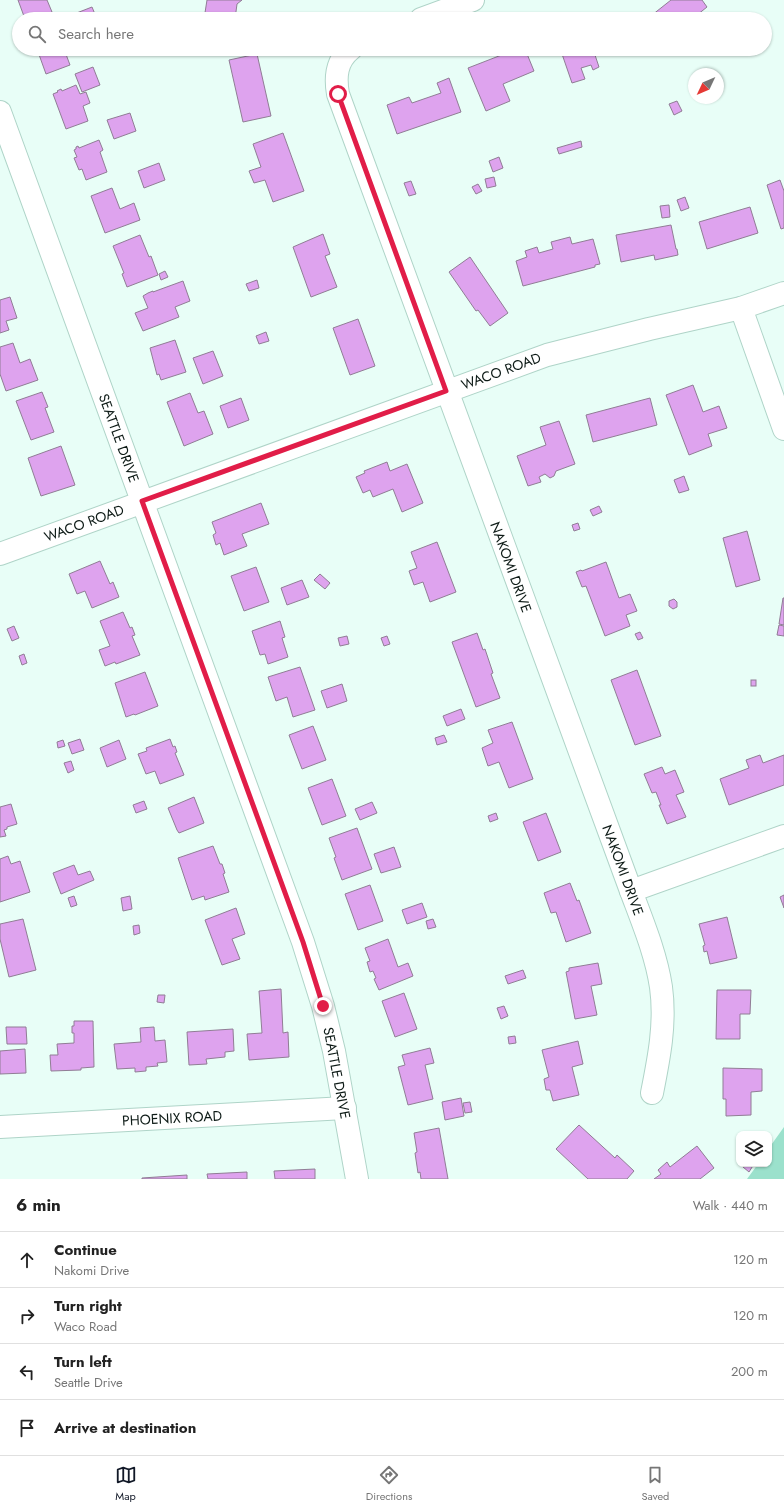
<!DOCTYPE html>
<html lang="en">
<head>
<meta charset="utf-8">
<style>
  :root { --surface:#fff; --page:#f6f6f6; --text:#222; --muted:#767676; --line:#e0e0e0; --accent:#111827 }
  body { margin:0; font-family:Jost,sans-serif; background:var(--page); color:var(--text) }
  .controls { position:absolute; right:12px; bottom:12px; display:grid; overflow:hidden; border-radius:8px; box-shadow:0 1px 3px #0004 }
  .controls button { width:36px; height:36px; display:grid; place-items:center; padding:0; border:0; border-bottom:1px solid var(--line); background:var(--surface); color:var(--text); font:20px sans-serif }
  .compass { position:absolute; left:688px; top:68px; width:36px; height:36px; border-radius:50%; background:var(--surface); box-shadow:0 1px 3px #0004; rotate:226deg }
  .stop { position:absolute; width:12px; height:12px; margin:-9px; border:3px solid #e11d48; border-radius:50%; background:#fff }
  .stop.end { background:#e11d48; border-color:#fff; box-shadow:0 1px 4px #0008 }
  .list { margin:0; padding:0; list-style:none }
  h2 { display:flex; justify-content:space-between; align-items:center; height:52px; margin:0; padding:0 16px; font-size:17px }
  h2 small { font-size:13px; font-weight:400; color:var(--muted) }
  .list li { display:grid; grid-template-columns:26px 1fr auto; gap:12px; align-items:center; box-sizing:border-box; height:56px; padding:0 16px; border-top:1px solid var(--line) }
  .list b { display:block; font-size:15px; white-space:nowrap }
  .list p { margin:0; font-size:13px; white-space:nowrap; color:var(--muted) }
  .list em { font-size:13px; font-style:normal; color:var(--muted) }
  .icon { flex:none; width:22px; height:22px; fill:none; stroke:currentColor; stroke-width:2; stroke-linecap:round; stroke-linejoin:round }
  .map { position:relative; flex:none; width:784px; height:1179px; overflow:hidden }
  .search { position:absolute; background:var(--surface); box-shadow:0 1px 3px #0004; left:12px; right:12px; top:12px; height:44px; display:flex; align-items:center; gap:10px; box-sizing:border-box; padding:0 14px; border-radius:22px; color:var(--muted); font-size:15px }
  .sheet { height:276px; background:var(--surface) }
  nav { display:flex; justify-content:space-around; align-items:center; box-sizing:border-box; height:56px; border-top:1px solid var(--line); background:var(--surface); font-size:11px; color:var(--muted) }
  nav a { display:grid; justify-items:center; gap:2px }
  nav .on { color:var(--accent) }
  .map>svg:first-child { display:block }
  .green { fill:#9be1cc }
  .building { fill:#dea3ee; stroke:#907d95 }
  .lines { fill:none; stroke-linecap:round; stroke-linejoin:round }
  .minor-casing { stroke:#afd4c8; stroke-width:24 }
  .minor { stroke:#fff; stroke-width:22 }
  .route { stroke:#e11d48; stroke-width:5 }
  .labels { text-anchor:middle; stroke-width:3; stroke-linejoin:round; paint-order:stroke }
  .street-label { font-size:14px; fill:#0d1a16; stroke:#fff }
</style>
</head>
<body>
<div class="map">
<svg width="784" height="1179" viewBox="0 0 784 1179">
  <rect width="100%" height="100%" fill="#e8fef7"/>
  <path class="green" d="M784,1127V1179H747L758,1164H769V1148Z"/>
  <g class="building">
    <path d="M18,0H47L52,12L33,19H25Z"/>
    <path d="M207,0H242L237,4L235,19H204Z"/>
    <path d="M671,0H702L707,7L692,19H647Z"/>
    <path d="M92,7L97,19H77L74,14Z"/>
    <path d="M37,49H64L70,65L46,74Z"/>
    <path d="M517,49H525L534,71L503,84L510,101L486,111L468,68Z"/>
    <path d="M558,49H587L588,51L593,49L599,67L593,70L591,65L581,68L585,79L572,83L562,54L560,55Z"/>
    <path d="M257,54L271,116L243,122L229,60Z"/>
    <path d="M93,67L100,85L82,92L75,74Z"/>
    <path d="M449,78L461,112L397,134L387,105L409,97L412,103L441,93L437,83Z"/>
    <path d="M76,85L80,94L86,92L90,103L83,106L88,121L66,129L53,94L58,92L57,91L61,89L62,91Z"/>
    <path d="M677,101L682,111L674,115L669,104Z"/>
    <path d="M130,113L136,131L114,139L107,120Z"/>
    <path d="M283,133L304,191L273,202L265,180L254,183L249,171L261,167L253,144Z"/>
    <path d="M99,140L103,150L100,152L107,172L86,180L82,169L79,170L74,158L77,157L74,150L76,149V147L78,146L79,148Z"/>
    <path d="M581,141L582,147L559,154L557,148Z"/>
    <path d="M499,157L503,168L493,172L489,161Z"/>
    <path d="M159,163L165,180L144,188L138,171Z"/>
    <path d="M494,177L496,186L487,188L485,179Z"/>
    <path d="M780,180L784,191V228L781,229L767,185Z"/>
    <path d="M411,181L416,194L409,196L404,183Z"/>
    <path d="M478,184L482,191L476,194L472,187Z"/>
    <path d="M112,188L120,209L134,203L140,220L105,233L91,196Z"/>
    <path d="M685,197L689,208L681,211L677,200Z"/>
    <path d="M669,205L670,217L662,218L660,206Z"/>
    <path d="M750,207L758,233L707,249L699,222Z"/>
    <path d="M671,225L676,249H677L678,255L655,260L654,255L621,262L616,235Z"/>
    <path d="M323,234L330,254L325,256L337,287L311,297L293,247Z"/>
    <path d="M140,235L149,257L151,256L158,275L127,287L122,274L124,273L113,246Z"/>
    <path d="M570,237L572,244L593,239L600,264L595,265V267L523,286L516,261L527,257L525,251L537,247L539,253L553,249L551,242Z"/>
    <path d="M470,257L508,313L490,326L478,310L476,311L449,272Z"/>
    <path d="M165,271L168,277L161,280L159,274Z"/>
    <path d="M257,280L259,288L249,291L246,284Z"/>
    <path d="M183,281L190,301L175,307L179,317L143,331L135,313L148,308L143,296L148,293L153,291V292Z"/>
    <path d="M10,297L17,318L6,321L9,330L0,333V300Z"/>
    <path d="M358,319L375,366L350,375L333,328Z"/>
    <path d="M266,332L269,341L259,344L256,336Z"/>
    <path d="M175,340L186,372L161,380L159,374L157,375L150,348Z"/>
    <path d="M13,343L20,363L30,359L38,380L6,391L0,374V347Z"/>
    <path d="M213,351L223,376L203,384L193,358Z"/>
    <path d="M693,385L703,412L719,406L727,428L708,434L712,446L689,455L666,395Z"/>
    <path d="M42,392L48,407L45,408L54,432L31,440L16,401Z"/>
    <path d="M190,393L198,413L204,411L213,434L184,446L167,402Z"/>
    <path d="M241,398L249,420L228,428L220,406Z"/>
    <path d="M650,398L657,425L593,442L586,415Z"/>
    <path d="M559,421L575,464L556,471L554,476L550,478L545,474L539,477L541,482L528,486L517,456L546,445L540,427Z"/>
    <path d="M61,446L75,485L41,496L28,458Z"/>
    <path d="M387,462L390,471L407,464L423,503L402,512L393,489L373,497L370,490L363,493L356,477L365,473L364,471Z"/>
    <path d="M684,476L689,490L679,493L674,480Z"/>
    <path d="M261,503L269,524L242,534L247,546L224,555L220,543L216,545L213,535L216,533L212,522Z"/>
    <path d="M599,506L602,512L593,516L590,510Z"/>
    <path d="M578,523L580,529L574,531L572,525Z"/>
    <path d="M747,531L760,580L736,587L723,538Z"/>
    <path d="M437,542L456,592L430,602L423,582L414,585L409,571L417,568L411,552Z"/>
    <path d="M100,561L110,584L113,582L119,597L92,608L85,591L77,594L69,574Z"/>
    <path d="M606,562L619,598L630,594L637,611L626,615L630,626L605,636L586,586L582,587L576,572L581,570L582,571Z"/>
    <path d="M256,567L269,602L244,611L231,576Z"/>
    <path d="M320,574L330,583L325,589L314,580Z"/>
    <path d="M302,580L309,597L287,605L281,588Z"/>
    <path d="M783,598H784V625L779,624Z"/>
    <path d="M674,599L677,602V607L673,609L669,606V601Z"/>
    <path d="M123,612L130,628L132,627L135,635L132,636L140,655L116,664L115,662L105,666L99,650L110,646L100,621Z"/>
    <path d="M280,621L285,637L282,638L288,657L268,664L265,654L260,655L252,631Z"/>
    <path d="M779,625L784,626V636L777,635Z"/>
    <path d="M14,626L19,638L12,641L7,629Z"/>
    <path d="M640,632L643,638L638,640L635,634Z"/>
    <path d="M477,633L483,650L485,649L493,673L491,674L500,698L476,707L452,642Z"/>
    <path d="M347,636L349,644L340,646L338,638Z"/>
    <path d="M387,636L390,644L384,646L381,638Z"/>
    <path d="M24,654L27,663L22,665L19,656Z"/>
    <path d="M300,667L315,710L293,717L287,697L276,701L268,677Z"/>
    <path d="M637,670L661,736L635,745L611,680Z"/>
    <path d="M145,672L158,706L135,715L134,714L126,717L115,683Z"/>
    <rect x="751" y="680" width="5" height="6"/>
    <path d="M342,684L347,701L327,708L321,691Z"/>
    <path d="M461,709L465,719L447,726L443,716Z"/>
    <path d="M512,722L533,779L509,788L499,762L488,766L482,748L493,743L488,730Z"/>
    <path d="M313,726L326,760L302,769L289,735Z"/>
    <path d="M444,735L447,742L437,745L435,738Z"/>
    <path d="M80,739L84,750L72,754L68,743Z"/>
    <path d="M170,739L173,747L175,746L177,752L175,753L184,775L160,784L155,771L146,774L138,754L147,751L146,748Z"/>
    <path d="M63,740L65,746L58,748L57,742Z"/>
    <path d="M119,740L126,759L107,767L100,748Z"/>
    <path d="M760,755L763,763L784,755V785L729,805L720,779L749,768L746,760Z"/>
    <path d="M71,761L74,770L68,773L64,763Z"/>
    <path d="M662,767L665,774L675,770L684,792L676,795L686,817L667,824L659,805H661L656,792L652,793L644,774Z"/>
    <path d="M332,779L346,816L322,825L308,788Z"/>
    <path d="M194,797L204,823L179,833L177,830L168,808Z"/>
    <path d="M144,801L147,809L136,813L133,805Z"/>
    <path d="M372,802L377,813L360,820L355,809Z"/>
    <path d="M11,804L17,824L7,827V829L4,830L6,836L0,837V807Z"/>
    <path d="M496,813L498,819L490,822L488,816Z"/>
    <path d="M546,813L561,852L538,861L523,822Z"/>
    <path d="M357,828L372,869L342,880L334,858L336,857L329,838Z"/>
    <path d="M213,846L220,864H222L225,873L223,874L229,892L205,900L204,896L192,900L178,858Z"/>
    <path d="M394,847L401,867L381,873L374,854Z"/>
    <path d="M8,856L11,864L20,861L30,892L0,902V859Z"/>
    <path d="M74,865L78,875L90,871L94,880L61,894L53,873Z"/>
    <path d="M570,883L577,901L579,900L591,933L566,942L556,912L551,913L544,893Z"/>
    <path d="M370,885L383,921L358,930L345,894Z"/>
    <path d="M784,895V908L780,897Z"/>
    <path d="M74,896L77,905L71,907L68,898Z"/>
    <path d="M130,896L132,909L123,911L121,898Z"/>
    <path d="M422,903L427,917L407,924L402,910Z"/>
    <path d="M236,908L245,934L232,939L240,959L222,965L205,920Z"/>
    <path d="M727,917L737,958L710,964L707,951L704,952L703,946L705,945L699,924Z"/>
    <path d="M23,919L36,970L9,977L0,939V924Z"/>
    <path d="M433,919L436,927L428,929L426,921Z"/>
    <path d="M139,925L140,933L134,935L133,926Z"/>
    <path d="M388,939L398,967L408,963L413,976L379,990L374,979L376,978L373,971L370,972L367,962L370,961L365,948Z"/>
    <path d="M598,963L602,984L591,986L597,1015L575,1019L566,972L569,971V968Z"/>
    <path d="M523,970L526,978L508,984L505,976Z"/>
    <path d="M281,989L283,1033L288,1032L289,1057L249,1060L247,1034L262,1033L259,991Z"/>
    <path d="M717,990H751L750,1014H740V1039H716Z"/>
    <path d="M404,993L417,1029L395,1037L382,1001Z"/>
    <path d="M158,995H165L164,1003L157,1002Z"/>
    <path d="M504,1006L508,1016L501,1019L497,1008Z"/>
    <path d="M74,1021H93L94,1067L81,1068V1070L51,1071L50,1055H58L57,1044L74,1043V1033H72V1026H74Z"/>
    <path d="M6,1027H26L27,1044H7Z"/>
    <path d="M154,1027L155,1041L165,1040L167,1062L157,1063L158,1066L146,1067V1071L135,1072V1068L117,1069L114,1044L141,1042L140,1028Z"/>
    <path d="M233,1029L234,1051L225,1052V1057L206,1059L207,1064L189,1065L187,1032Z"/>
    <path d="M515,1036L516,1043L509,1044L508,1037Z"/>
    <path d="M578,1041L583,1064L572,1067L579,1095L553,1101L550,1090H546L544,1079L549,1077L542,1050Z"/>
    <path d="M430,1048L434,1063L425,1065L433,1099L408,1105L398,1067L405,1065L402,1055Z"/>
    <path d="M25,1049L26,1073L0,1074V1051Z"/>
    <path d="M723,1068L762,1069V1091L751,1092V1115L726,1116V1099H723Z"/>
    <path d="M461,1098L464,1116L445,1120L442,1102Z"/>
    <path d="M470,1102L472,1112L465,1113L463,1103Z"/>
    <path d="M579,1125L615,1158L617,1155L634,1171L627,1179H588L556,1149Z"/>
    <path d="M439,1128L448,1179H421L420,1172L418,1173L415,1153L417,1152L414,1133Z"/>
    <path d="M697,1146L714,1168L700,1179H654L661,1174L658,1170L667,1162L670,1167Z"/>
    <path d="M746,1164H754L749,1172L743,1167Z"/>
    <path d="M315,1169V1179H275L274,1171Z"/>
    <path d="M247,1172V1179H208L207,1174Z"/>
    <path d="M187,1175V1179H142V1178Z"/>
  </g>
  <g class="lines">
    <g class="minor-casing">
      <g id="minor">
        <path d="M421,19L473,0"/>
        <path d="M351,49C336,61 335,77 338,94L631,891C643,923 656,954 661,987C666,1023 659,1058 652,1093"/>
        <path d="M0,112L303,942L323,1006L334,1051L357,1179"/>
        <path d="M741,308L784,429"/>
        <path d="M0,554L547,355L649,329L741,308L784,293"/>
        <path d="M631,891L784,836"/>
        <path d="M0,1127L345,1108"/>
      </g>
    </g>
    <use href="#minor" class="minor"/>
  </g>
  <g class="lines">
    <path class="route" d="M323,1006L303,942L142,501L446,391L338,94"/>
  </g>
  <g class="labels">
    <g class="street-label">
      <text transform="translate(501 371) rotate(-20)" y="5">WACO ROAD</text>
      <text transform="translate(119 438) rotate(70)" y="5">SEATTLE DRIVE</text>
      <text transform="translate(84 523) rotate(-20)" y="5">WACO ROAD</text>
      <text transform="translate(511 567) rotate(70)" y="5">NAKOMI DRIVE</text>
      <text transform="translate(623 870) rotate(70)" y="5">NAKOMI DRIVE</text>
      <text transform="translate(337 1073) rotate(79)" y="5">SEATTLE DRIVE</text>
      <text transform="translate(172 1118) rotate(-3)" y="5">PHOENIX ROAD</text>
    </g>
  </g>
</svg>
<div class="controls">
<button><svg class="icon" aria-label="layers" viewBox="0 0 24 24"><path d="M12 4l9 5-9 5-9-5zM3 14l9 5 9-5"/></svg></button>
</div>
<svg class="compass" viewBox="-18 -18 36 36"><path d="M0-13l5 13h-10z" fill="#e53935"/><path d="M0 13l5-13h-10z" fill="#767676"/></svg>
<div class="stop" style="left:338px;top:94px"></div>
<div class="stop end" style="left:323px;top:1006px"></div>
<div class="search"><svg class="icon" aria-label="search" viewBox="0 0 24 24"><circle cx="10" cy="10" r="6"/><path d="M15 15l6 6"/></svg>Search here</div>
</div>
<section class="sheet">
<h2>6 min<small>Walk · 440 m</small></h2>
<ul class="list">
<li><svg class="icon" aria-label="ahead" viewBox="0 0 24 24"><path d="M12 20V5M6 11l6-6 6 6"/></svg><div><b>Continue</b><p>Nakomi Drive</p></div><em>120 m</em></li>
<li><svg class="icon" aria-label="right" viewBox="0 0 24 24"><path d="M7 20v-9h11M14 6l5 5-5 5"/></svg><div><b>Turn right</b><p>Waco Road</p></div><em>120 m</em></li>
<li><svg class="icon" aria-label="left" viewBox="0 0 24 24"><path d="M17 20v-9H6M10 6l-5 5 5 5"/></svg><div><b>Turn left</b><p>Seattle Drive</p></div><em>200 m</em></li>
<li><svg class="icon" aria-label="arrive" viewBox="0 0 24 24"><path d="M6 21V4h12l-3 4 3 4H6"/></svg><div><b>Arrive at destination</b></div></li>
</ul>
</section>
<nav>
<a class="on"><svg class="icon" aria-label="map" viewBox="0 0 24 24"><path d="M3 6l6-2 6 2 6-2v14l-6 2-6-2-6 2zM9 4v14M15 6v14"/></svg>Map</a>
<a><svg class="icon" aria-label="directions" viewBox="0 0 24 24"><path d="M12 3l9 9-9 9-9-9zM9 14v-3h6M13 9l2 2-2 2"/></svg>Directions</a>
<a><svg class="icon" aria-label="saved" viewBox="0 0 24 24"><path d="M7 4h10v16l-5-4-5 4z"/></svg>Saved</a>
</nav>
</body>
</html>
